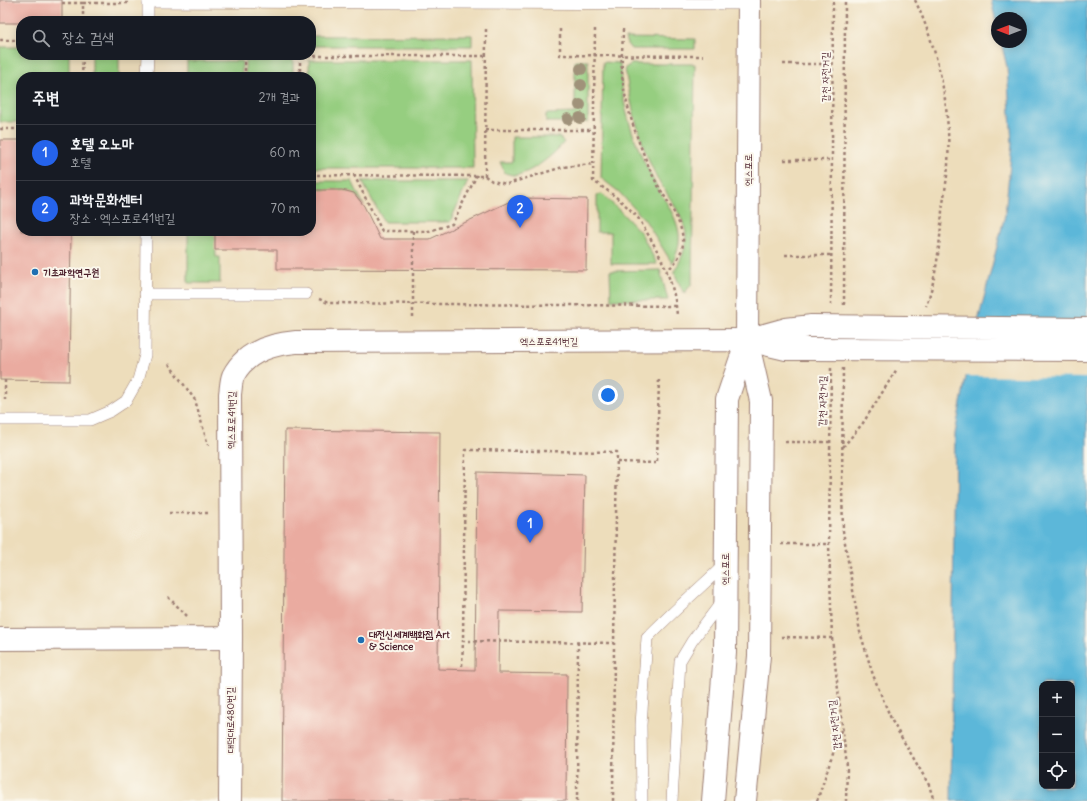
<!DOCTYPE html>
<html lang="ko">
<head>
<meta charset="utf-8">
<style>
  :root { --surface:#171b24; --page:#20242c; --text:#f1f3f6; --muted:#9ea1a6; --line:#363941; --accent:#2563eb }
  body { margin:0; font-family:Delius,"Poor Story",sans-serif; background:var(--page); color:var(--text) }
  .controls { position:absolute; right:12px; bottom:12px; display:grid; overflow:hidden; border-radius:8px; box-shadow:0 2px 10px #0003 }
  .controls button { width:36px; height:36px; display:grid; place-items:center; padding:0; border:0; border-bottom:1px solid var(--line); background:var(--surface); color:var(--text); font:20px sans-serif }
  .compass { position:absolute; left:991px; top:12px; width:36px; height:36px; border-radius:50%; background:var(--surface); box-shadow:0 2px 10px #0003; rotate:270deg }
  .you { position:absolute; left:608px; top:395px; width:14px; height:14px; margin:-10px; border:3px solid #fff; border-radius:50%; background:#1a73e8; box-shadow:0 0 0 6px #1a73e833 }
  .badge { display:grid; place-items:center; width:26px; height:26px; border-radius:50%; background:var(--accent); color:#fff; font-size:13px; font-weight:700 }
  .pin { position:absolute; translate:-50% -33px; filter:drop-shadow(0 1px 2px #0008) }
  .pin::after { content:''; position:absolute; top:21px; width:14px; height:12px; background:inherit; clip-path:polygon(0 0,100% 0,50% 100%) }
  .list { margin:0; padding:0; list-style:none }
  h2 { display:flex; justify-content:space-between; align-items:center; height:52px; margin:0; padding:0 16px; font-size:17px }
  h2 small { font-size:13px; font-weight:400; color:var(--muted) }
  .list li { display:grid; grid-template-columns:26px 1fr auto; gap:12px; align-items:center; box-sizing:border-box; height:56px; padding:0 16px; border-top:1px solid var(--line) }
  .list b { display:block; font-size:15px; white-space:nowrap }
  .list p { margin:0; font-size:13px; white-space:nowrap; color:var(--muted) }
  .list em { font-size:13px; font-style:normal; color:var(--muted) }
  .icon { flex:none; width:22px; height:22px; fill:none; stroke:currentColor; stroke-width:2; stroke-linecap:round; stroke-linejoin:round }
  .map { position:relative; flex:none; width:1087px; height:801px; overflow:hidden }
  .search { position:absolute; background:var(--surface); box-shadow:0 2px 10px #0003; left:16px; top:16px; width:300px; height:44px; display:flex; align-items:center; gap:10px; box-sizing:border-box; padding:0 14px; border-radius:16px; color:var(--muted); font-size:15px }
  .panel { position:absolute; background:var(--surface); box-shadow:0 2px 10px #0003; left:16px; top:72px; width:300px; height:164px; border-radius:16px }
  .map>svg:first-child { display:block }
  .green { fill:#96ce80; stroke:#707656 }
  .water { fill:#5cb7d9; stroke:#536b82; fill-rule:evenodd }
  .pier { fill:#edddbb }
  .building { fill:#eaaba0 }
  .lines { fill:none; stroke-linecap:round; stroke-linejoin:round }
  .lane-casing { stroke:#9c7e73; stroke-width:12 }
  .secondary-casing { stroke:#9c7e73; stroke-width:24 }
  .path { stroke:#9c7e73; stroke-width:2.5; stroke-dasharray:3 3; stroke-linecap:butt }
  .lane { stroke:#fff; stroke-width:11 }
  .secondary { stroke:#fff; stroke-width:22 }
  .secondary-bridge-casing { stroke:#9c7e73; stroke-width:24; stroke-linecap:butt }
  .secondary-bridge { stroke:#fff; stroke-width:22 }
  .tree { fill:#a0927a }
  .poi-dot { fill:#1f6fb2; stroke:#fbf7ec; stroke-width:1.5 }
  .labels { text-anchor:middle; stroke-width:4; stroke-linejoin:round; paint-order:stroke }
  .street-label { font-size:10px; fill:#4a1f2b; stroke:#fbf7ec }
  .poi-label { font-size:10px; font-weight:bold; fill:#4a1f2b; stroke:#fbf7ec; text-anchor:start }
</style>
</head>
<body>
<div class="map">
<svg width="1087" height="801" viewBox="0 0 1087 801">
  <rect width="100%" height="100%" fill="#fbf7ec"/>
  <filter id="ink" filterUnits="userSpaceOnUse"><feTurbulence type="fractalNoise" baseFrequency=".025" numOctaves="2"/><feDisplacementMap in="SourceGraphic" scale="8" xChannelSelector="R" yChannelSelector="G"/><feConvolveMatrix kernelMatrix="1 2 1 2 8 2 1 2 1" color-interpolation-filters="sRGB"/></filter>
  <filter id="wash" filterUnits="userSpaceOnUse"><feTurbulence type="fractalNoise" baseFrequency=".012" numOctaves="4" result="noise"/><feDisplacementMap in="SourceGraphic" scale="16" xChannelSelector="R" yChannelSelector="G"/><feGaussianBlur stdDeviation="0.9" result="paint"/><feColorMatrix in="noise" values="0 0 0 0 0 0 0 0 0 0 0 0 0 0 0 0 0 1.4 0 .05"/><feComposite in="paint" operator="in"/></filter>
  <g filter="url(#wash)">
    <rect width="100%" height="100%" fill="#edddbb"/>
    <g class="green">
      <path d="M472,35V46H311V36Z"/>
      <path d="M625,38L695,39V49H631L627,44Z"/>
      <path d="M0,47H21V55H69V77H21V122H0Z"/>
      <rect x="92" y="55" width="27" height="22"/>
      <path d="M293,60V77H245V61Z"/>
      <path d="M309,60H472L473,168H311V77H309Z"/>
      <rect x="187" y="61" width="55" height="16"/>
      <path d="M575,61H588V122H546V114L575,113Z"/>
      <path d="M603,62L620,63C620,105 636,149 656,185C664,200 677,216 679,234C680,245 677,254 672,263L645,220L619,192L601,178Z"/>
      <path d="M631,64H695L692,283L684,294L674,272C680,261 687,249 686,235C685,217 665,192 656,176C640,144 630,103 625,68Z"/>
      <path d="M512,137H559L564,142C555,154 533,172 517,175C514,176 509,174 505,173L500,162H512Z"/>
      <path d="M311,181H352L364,206L354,193L342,190H311Z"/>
      <path d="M362,181H468L450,222H384Z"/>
      <path d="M602,194L622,213L641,233L657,264H611V232H597V195Z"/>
      <path d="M188,231H215L216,257H220V283H188Z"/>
      <path d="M660,270L668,300H611L610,271Z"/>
    </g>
    <path class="water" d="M991,0H1087V801H951L955,434L973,341L1005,215L1012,144L1007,67L1001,42H1021V18H997V26ZM1042,684H1072V786H1042Z"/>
    <path class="pier" d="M1087,321V378L964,376L971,341Z"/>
    <g id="blocks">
      <g class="building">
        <path d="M0,0H62V21H21V23H0Z"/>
        <path d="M0,140H21V231H71L69,381L0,380Z"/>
        <path d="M311,190H342L354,193L364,206L380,239H430L517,198L587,199L586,270L277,269V250H215V231H311Z"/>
        <path d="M285,430L440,432L438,669L475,670L477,472L585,475L582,612L499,611L498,673L567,674L566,801H282Z"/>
      </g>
    </g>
  </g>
  <g filter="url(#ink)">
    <use href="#blocks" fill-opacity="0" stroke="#9c7e73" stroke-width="1"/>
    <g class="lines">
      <g class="lane-casing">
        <g id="lane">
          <path d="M148,0V21"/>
          <path d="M148,2L748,4"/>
          <path d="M147,77L148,55"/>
          <path d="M145,294H306"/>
          <path d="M0,420H90L111,411L126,401L138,380L145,355L146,231"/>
          <path d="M642,801L641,725L647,638C672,612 699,589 725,564"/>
          <path d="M672,801L680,661L692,641L723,600"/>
        </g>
      </g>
      <g class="secondary-casing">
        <g id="secondary">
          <path d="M750,339L786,329L812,326"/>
          <path d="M0,639L231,638L230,394C231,388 231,381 233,376C245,352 272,344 296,342L747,340L786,349H808"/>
          <path d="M230,801L231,638"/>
          <path d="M713,801L725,653L727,399L747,340"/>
          <path d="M745,801L759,656L761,401L747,340L749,0"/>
        </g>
      </g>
      <g class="path">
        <path d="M915,0C939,52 951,108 948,165C947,180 944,196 942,211C940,242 937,276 926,306"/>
        <path d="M62,3H83"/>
        <path d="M83,21V3H129"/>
        <path d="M560,29V55L703,56"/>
        <path d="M595,29L593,181C609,191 625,203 638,218C642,223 645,230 649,236C664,262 675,286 677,316"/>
        <path d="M623,29C623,43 621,57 622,71C623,102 640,148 653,176C663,197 680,215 683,239C684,250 677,263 667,270"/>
        <path d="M0,40H21"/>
        <path d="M170,56H486"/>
        <path d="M245,56V77"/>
        <path d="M300,56V77"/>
        <path d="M783,64H833"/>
        <path d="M82,77L83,55"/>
        <path d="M0,129H21"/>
        <path d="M485,130H593"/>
        <path d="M784,160H832"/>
        <path d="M311,175L485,176L492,181L507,184L563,167L593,164"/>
        <path d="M354,175L382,231H429L452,224L477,175"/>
        <path d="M485,176L486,29"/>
        <path d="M413,231V317"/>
        <path d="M785,255H831"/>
        <path d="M319,299L328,303L676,306"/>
        <path d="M831,305L833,0"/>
        <path d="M844,305L845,0"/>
        <path d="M169,364L195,400L208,445"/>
        <path d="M831,368L829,544L832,638L847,767L846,801"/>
        <path d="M843,368L842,488L843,531L860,632L873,675L892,721L929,785L934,801"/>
        <path d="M5,380V400"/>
        <path d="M785,442H830"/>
        <path d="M843,447L863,423L897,369"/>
        <path d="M465,450L617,452L614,643L463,641Z"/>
        <path d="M617,462L657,463L659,377"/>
        <path d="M169,513H208"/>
        <path d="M781,544H828"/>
        <path d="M168,597L187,616"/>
        <path d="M781,637L832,638"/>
        <path d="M462,666L463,641"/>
        <path d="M577,801L578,642"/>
        <path d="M613,801L614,643"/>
        <path d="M817,801L841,730"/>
      </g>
      <use href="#lane" class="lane"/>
      <use href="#secondary" class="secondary"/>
      <g class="secondary-bridge-casing">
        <g id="secondary-bridge">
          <path d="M812,326L1087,329"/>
          <path d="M808,349L1087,350"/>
        </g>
      </g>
      <use href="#secondary-bridge" class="secondary-bridge"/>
    </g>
    <g class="tree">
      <circle cx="581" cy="69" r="6"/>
      <circle cx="581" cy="85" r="6"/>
      <circle cx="580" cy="105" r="6"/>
      <circle cx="580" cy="118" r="6"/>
      <circle cx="568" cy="119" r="6"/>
    </g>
  </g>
  <g class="poi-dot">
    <circle cx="35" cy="272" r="4"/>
    <circle cx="361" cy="640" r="4"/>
  </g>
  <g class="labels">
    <g class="street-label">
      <text transform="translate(825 77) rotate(-90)" y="4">갑천 자전거길</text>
      <text transform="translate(748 170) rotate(-90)" y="4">엑스포로</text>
      <text x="549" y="345">엑스포로41번길</text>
      <text transform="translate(822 401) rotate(-89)" y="4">갑천 자전거길</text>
      <text transform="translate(231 420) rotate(-89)" y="4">엑스포로41번길</text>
      <text transform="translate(725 569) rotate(-90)" y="4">엑스포로</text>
      <text transform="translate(230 720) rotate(-90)" y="4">대덕대로480번길</text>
      <text transform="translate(834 725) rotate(-96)" y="4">갑천 자전거길</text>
    </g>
    <g class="poi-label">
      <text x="43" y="276">기초과학연구원</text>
      <text x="369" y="638">대전신세계백화점 Art<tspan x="369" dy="12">&amp; Science</tspan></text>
    </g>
  </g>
</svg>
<div class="controls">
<button>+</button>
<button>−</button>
<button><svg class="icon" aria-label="locate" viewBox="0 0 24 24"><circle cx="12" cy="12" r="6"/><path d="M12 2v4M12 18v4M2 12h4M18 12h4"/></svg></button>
</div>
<svg class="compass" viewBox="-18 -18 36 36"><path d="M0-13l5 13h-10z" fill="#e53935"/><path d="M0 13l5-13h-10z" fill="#9ea1a6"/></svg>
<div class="you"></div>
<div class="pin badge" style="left:530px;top:543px">1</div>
<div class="pin badge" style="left:520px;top:228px">2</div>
<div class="search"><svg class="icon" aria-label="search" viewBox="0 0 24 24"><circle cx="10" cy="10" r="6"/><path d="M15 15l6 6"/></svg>장소 검색</div>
<section class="panel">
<h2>주변<small>2개 결과</small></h2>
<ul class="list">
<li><span class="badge">1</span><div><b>호텔 오노마</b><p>호텔</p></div><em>60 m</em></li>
<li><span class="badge">2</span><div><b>과학문화센터</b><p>장소 · 엑스포로41번길</p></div><em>70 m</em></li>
</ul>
</section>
</div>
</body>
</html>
